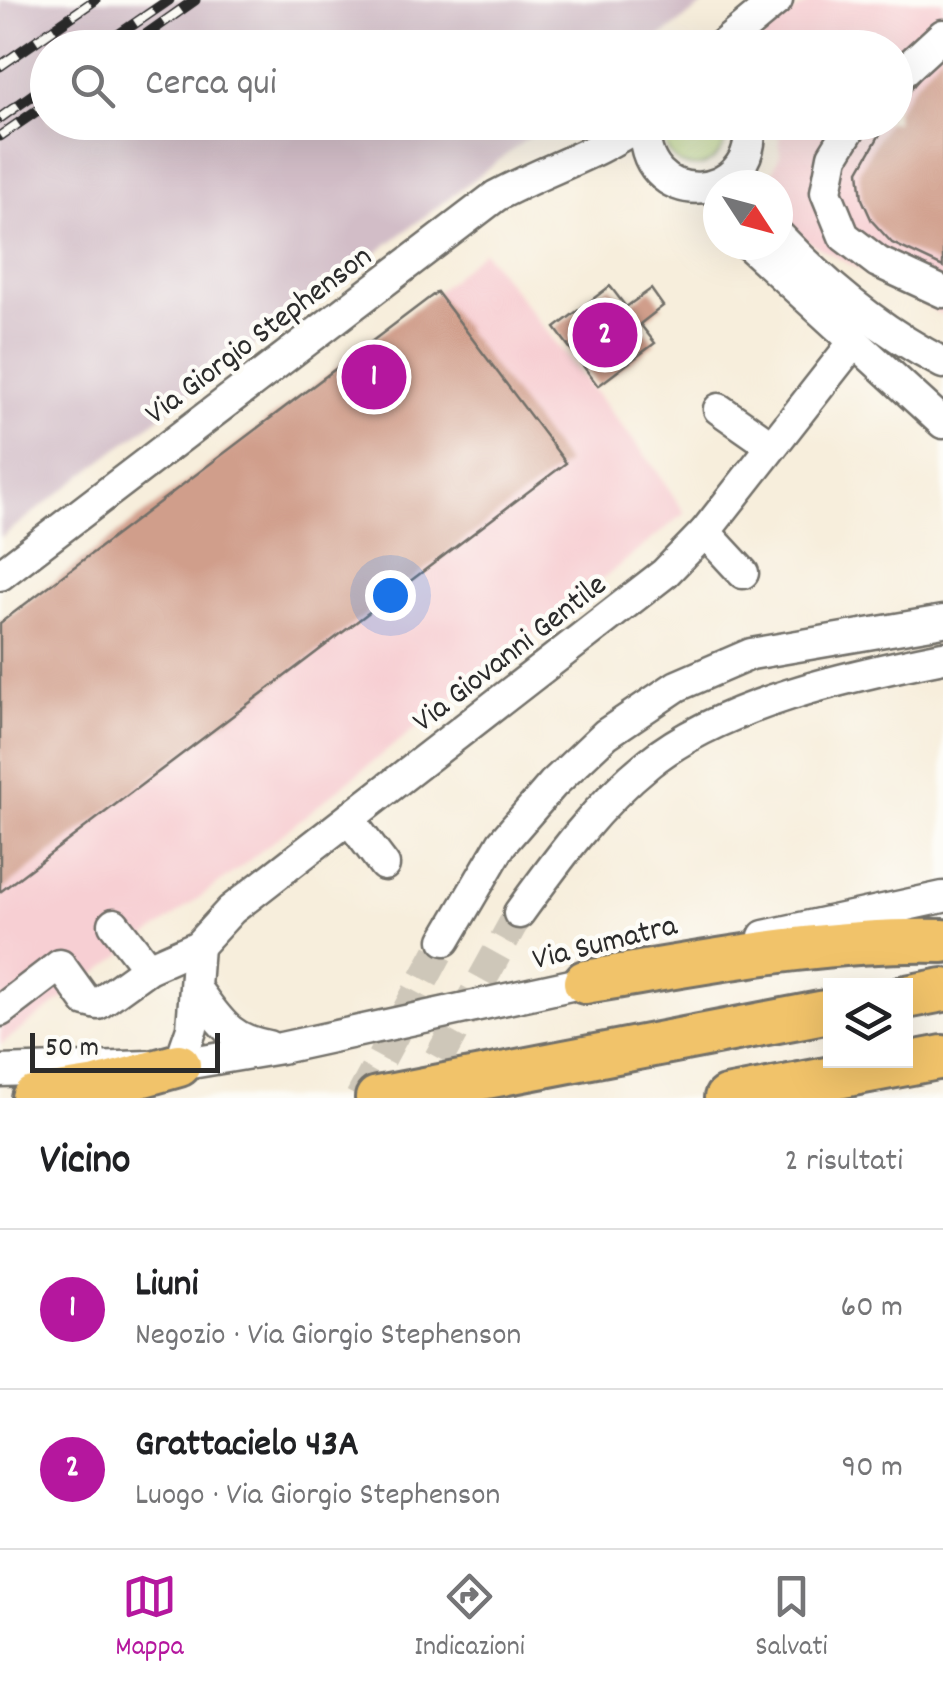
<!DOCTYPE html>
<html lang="it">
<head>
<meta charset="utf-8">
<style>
  :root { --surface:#fff; --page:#f6f6f6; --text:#202124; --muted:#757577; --line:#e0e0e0; --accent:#b5179e }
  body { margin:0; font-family:Dekko,sans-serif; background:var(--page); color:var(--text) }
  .controls { position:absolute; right:30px; bottom:30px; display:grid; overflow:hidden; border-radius:0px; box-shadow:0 10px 40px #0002 }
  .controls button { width:90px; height:90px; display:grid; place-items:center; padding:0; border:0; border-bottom:2px solid var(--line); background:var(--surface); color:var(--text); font:50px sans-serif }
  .compass { position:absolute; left:703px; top:170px; width:90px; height:90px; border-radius:50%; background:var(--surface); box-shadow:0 10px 40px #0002; rotate:126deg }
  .scale { position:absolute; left:30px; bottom:25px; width:190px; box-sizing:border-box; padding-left:10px; border:5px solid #2b2b2b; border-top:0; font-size:28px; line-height:35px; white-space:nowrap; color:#2b2b2b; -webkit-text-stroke:8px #fdfcf7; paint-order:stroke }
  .you { position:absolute; left:390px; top:595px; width:35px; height:35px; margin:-25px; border:8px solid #fff; border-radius:50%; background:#1a73e8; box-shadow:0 0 0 15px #1a73e833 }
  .badge { display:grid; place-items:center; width:65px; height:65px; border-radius:50%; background:var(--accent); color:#fff; font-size:32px; font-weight:700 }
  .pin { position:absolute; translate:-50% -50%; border:5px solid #fff; box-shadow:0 2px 10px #0006 }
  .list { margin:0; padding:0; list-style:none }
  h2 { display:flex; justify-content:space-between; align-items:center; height:130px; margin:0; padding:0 40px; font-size:42px }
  h2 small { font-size:32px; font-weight:400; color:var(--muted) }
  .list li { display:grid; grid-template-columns:65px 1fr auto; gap:30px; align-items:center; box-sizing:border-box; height:160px; padding:0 40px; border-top:2px solid var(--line) }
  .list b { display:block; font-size:38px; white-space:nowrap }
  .list p { margin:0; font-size:32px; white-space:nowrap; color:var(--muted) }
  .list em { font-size:32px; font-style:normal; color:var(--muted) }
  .icon { flex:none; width:55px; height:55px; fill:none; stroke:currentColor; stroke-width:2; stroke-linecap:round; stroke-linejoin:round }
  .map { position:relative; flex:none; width:943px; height:1098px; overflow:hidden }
  .search { position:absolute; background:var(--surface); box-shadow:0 10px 40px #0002; left:30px; right:30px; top:30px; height:110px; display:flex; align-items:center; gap:25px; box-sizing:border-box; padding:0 35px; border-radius:55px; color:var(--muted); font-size:38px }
  .sheet { height:450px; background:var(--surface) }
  nav { display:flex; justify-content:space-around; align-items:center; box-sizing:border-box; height:140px; border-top:2px solid var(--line); background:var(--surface); font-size:28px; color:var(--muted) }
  nav a { display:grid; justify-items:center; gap:5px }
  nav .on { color:var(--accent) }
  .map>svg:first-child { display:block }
  .built { fill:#f7cfd3 }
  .industrial { fill:#d2bdc7 }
  .green { fill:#b5d379; stroke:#707f52; stroke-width:2.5 }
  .building { fill:#d09e8b }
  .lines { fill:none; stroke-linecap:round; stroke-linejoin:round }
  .minor-tunnel { stroke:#cec7b9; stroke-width:30; stroke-dasharray:30 15; stroke-linecap:butt }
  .minor-casing { stroke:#726f69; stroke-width:35 }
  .highway-casing { stroke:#726f69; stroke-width:48 }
  .minor { stroke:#fff; stroke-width:30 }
  .highway { stroke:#f1c36a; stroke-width:42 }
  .rail-casing { stroke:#2b2b2b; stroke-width:11 }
  .rail { stroke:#fdfcf7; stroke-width:8; stroke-dasharray:22; stroke-linecap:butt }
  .labels { text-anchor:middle; stroke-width:9; stroke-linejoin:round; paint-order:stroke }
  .street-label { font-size:32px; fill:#2b2b2b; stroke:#fdfcf7 }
</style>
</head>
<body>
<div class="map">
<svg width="943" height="1098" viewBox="0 0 943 1098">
  <rect width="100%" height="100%" fill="#fdfcf7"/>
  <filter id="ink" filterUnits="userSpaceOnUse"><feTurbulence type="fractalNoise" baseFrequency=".01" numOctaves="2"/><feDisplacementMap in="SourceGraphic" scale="20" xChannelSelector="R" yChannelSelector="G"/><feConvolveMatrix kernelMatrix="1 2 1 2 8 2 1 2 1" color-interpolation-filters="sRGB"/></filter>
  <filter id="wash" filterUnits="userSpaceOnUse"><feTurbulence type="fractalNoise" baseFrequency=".0048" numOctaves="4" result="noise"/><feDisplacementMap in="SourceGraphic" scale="40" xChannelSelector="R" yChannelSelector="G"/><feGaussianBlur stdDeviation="2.25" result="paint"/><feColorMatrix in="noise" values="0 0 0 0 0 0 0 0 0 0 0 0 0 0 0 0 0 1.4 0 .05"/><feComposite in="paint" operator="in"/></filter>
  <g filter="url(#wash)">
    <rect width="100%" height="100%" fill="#f7eedc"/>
    <g class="built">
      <path d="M815,0H943V315L807,241L778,216V185H767L780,155L779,123L896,122V48H744L784,17Z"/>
      <path d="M483,251L652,464L685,513L242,866L0,1045V623L437,292Z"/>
    </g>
    <path class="industrial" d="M0,0H710L647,47L48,48V122L548,123L0,538Z"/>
    <path class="green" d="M666,123H722L724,146C714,165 699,170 680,164C666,153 660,140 666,123Z"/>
    <g id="blocks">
      <g class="building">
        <path d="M943,52V267L892,243L872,221L862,199L859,171L887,122H896V111L914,85Z"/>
        <path d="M610,286L626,307L651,289L663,306L640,324L655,343L598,386L555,328Z"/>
        <path d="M437,292L566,463L0,892V623Z"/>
      </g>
    </g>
  </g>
  <g filter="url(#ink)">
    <use href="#blocks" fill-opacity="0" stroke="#726f69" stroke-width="2.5"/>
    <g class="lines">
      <g class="minor-tunnel">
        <path d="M360,1098L445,940"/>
        <path d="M417,1098L519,913"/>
      </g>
      <g class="minor-casing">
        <g id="minor">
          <path d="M719,48L777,0"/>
          <path d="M896,78L943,35"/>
          <path d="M645,122C637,213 760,206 749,122"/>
          <path d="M854,122L833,156L826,192L844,236L878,262L943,292"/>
          <path d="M778,235C827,287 879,330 943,363"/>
          <path d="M749,245L943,423"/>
          <path d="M719,409L772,446"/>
          <path d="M705,532L743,573"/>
          <path d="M0,575L496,196C546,169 596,155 643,122"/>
          <path d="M349,819L384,865"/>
          <path d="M519,913C558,859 597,805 649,763C722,704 852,675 943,657"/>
          <path d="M114,924L148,968"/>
          <path d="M764,936L943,897"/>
          <path d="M445,940L502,843L553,784L606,734L677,686L751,654L943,621"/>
          <path d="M197,991C220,1021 228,1039 268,1046"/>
          <path d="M0,1011L60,965L86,1001L98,1004L148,968L198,946L231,910L665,573L705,532L854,342"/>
          <path d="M179,1065L192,1028L198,946"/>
          <path d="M0,1071L179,1065L281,1048L603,978"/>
        </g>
      </g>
      <g class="highway-casing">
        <g id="highway">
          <path d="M585,982C703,963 822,938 943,941"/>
          <path d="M906,997L943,990"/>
          <path d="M33,1098L97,1088L179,1065"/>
          <path d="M377,1098L830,1011"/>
          <path d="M726,1098L943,1057"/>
        </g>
      </g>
      <use href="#minor" class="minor"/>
      <use href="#highway" class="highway"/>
      <g class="rail-casing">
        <g id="rail">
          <path d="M99,48L169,0"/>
          <path d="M127,48L195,0"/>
          <path d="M0,66L95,0"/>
          <path d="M0,118L48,84"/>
          <path d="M0,136L48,103"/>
        </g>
      </g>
      <use href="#rail" class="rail"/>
    </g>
  </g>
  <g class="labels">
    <g class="street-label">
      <text transform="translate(257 333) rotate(-37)" y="11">Via Giorgio Stephenson</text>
      <text transform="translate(508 651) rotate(-38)" y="11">Via Giovanni Gentile</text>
      <text transform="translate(604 940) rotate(-14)" y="11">Via Sumatra</text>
    </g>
  </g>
</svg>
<div class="controls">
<button><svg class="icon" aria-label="layers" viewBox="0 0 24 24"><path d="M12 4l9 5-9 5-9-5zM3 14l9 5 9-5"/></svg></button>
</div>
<svg class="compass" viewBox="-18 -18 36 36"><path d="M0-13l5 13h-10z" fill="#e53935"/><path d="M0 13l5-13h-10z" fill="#757577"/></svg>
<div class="scale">50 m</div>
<div class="you"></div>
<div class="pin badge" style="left:374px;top:377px">1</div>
<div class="pin badge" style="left:605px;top:335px">2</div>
<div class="search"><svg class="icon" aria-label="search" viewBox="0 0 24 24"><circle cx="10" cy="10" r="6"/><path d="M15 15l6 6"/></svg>Cerca qui</div>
</div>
<section class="sheet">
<h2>Vicino<small>2 risultati</small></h2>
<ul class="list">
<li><span class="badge">1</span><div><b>Liuni</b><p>Negozio · Via Giorgio Stephenson</p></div><em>60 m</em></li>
<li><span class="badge">2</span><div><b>Grattacielo 43A</b><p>Luogo · Via Giorgio Stephenson</p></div><em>90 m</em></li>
</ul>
</section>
<nav>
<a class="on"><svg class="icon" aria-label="map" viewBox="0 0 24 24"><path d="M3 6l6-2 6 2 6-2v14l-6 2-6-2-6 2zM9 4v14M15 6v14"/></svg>Mappa</a>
<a><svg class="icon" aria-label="directions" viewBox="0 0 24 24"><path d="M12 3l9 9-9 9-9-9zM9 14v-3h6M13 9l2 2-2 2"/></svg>Indicazioni</a>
<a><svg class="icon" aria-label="saved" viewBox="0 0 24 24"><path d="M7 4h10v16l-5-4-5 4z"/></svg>Salvati</a>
</nav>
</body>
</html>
